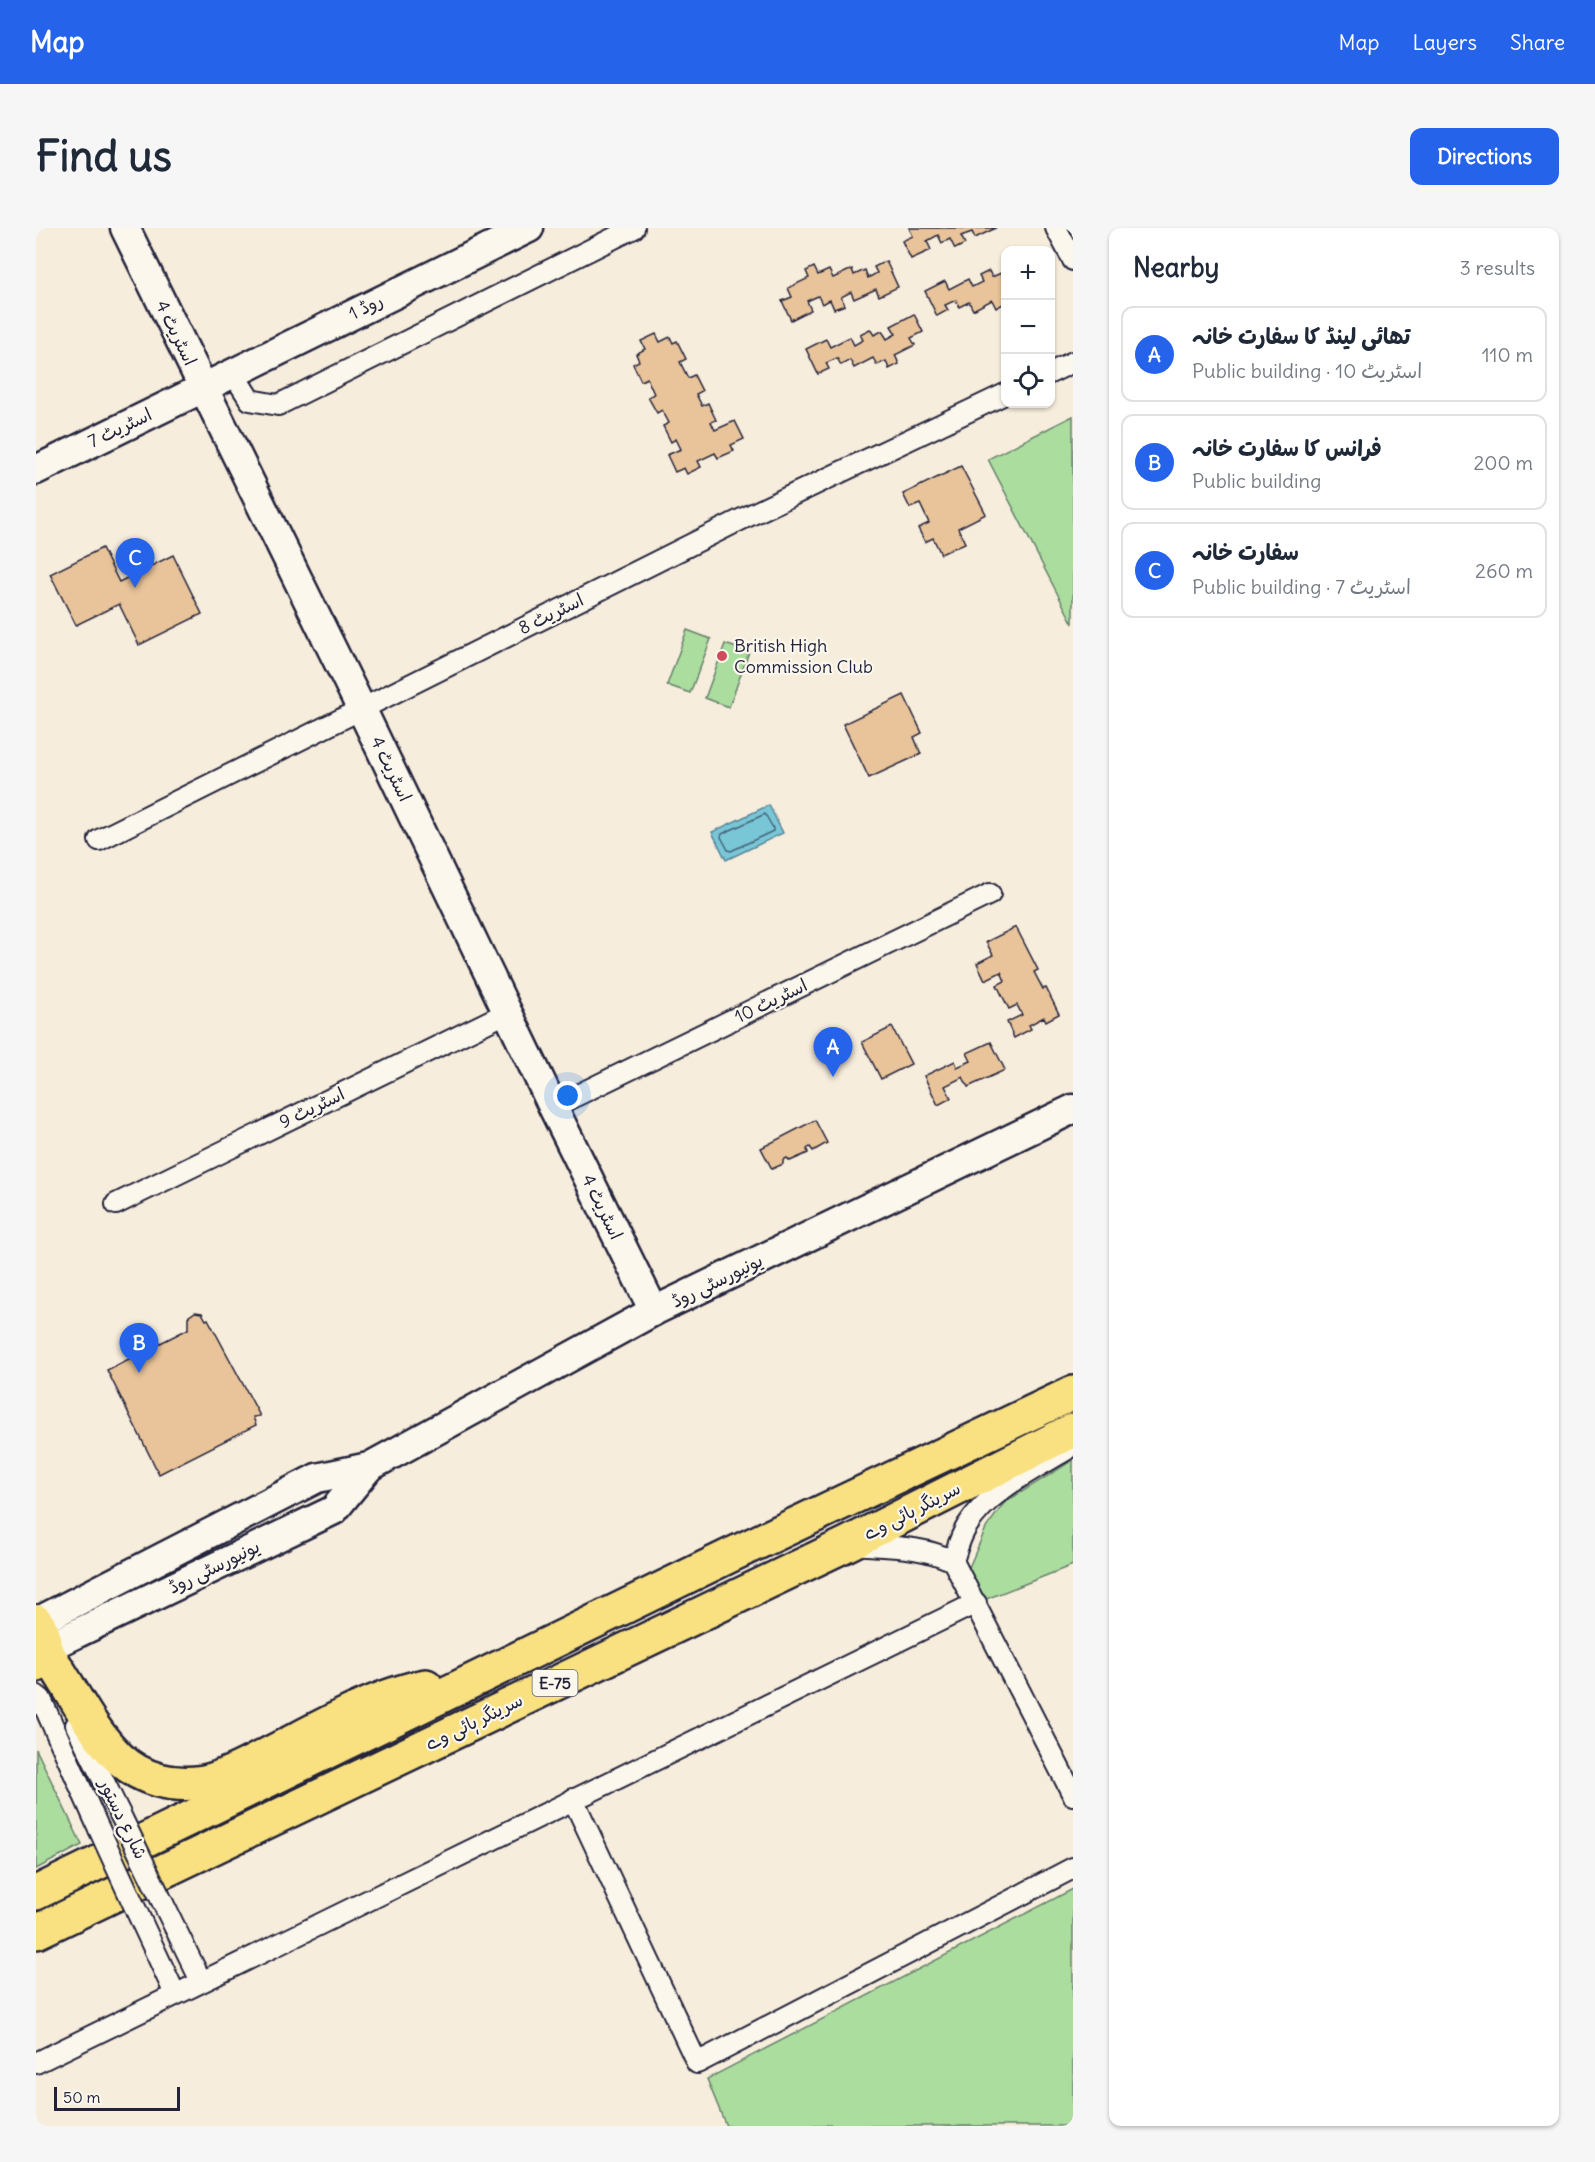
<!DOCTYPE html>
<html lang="en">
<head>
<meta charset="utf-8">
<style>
  :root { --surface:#fff; --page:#f6f6f7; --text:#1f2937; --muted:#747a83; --line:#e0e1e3; --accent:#2563eb }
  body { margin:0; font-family:Delius,"Playpen Sans Arabic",sans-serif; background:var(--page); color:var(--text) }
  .controls { position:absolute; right:18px; top:18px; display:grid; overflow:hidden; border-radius:12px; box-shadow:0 2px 4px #0004 }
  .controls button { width:54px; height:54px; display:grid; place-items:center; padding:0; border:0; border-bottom:2px solid var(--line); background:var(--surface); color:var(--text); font:30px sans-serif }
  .scale { position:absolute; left:18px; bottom:15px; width:126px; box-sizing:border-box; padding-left:6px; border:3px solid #22223b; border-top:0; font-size:16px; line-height:21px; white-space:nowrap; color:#22223b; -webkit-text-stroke:4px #fbf7ec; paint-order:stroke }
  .you { position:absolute; left:532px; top:868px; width:21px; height:21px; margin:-15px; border:4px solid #fff; border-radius:50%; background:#1a73e8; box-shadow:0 0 0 9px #1a73e833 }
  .badge { display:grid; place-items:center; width:39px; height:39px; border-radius:50%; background:var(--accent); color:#fff; font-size:20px; font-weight:700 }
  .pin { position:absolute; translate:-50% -50px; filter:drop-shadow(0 2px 3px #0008) }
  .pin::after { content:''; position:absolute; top:32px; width:21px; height:18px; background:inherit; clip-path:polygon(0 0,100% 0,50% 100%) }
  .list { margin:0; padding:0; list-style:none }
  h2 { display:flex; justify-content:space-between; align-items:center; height:78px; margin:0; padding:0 24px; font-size:26px }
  h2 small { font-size:20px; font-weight:400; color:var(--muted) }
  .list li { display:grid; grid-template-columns:39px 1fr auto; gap:18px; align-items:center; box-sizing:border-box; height:96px; margin:0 12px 12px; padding:0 12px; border:2px solid var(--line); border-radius:12px }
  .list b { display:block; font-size:22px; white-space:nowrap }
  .list p { margin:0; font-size:20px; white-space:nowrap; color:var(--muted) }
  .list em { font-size:20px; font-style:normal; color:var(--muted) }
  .icon { flex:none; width:33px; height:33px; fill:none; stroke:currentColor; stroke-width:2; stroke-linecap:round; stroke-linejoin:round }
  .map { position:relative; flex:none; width:1037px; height:1898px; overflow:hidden; border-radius:12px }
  header { display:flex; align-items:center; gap:36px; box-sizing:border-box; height:84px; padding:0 30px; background:var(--accent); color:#fff }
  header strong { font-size:28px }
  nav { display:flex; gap:33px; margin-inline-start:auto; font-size:21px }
  .intro { display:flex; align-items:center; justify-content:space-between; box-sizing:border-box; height:144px; padding:0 36px }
  h1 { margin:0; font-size:42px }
  .button { padding:15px 27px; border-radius:12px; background:var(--accent); color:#fff; font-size:21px; font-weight:700 }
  main { display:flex; gap:36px; padding:0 36px }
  aside { flex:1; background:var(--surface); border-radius:12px; box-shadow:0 2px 4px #0004 }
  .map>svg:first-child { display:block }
  .green { fill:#abdd9e; stroke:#66806c; stroke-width:1.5 }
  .water { fill:#78c6d6; stroke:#568498; stroke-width:1.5 }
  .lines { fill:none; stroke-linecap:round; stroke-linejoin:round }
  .shore { stroke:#446479; stroke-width:1.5 }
  .building { fill:#e9c49a; stroke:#22223b; stroke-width:1.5 }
  .street-casing { stroke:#22223b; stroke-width:24 }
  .secondary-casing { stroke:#22223b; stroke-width:33 }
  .primary-casing { stroke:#22223b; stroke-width:36 }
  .highway-casing { stroke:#22223b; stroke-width:38 }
  .street { stroke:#fbf7ec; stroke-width:20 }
  .secondary { stroke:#fbf7ec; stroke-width:28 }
  .primary { stroke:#f9e181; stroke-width:32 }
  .highway { stroke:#f9e181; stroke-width:33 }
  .street-bridge-casing { stroke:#22223b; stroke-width:24; stroke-linecap:butt }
  .street-bridge { stroke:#fbf7ec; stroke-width:20 }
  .poi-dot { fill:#d1495b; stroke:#fbf7ec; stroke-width:2 }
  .labels { text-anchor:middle; stroke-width:4.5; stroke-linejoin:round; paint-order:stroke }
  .shield { fill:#fbf7ec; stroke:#636270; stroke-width:1.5 }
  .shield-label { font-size:16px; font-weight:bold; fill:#22223b }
  .street-label { font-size:18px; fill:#22223b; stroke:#fbf7ec }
  .poi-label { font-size:18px; fill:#22223b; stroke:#fbf7ec; text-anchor:start }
</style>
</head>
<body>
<header>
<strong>Map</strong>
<nav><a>Map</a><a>Layers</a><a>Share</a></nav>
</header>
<div class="intro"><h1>Find us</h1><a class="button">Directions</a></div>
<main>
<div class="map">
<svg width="1037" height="1898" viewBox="0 0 1037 1898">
  <rect width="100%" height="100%" fill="#f7eddc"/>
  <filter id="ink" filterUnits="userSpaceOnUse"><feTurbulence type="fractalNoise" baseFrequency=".0167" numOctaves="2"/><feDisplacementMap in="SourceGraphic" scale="12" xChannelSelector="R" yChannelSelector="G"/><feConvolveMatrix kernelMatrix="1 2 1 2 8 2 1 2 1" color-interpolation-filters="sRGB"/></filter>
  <g filter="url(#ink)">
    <g class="green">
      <path d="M1037,188V396L952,231Z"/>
      <path d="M651,402L675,411L654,465L631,457Z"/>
      <path d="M689,416L713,424L693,479L669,470Z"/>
      <path d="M1037,1232V1337L940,1375L931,1344L950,1300L968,1275Z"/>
      <path d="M0,1521L46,1617L0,1641Z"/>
      <path d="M1037,1661V1898H796L794,1896L789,1898H690L671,1851Z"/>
    </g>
    <path class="water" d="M733,577L747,605L690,632L676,604Z"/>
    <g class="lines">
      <path class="shore" d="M729,586L737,600V603L695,623L692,622L685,609L686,606Z"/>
    </g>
    <g class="building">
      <path d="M873,0H960L939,10L936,4L925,8L929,16L919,21L914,11L906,15L902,7L891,13L895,22L875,31L866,13L877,8Z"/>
      <path d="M850,33L862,59L843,68L840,61L818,71L815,64L805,69L809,77L798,81L794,72L786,76L782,68L771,73L775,82L755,92L746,73L756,69L752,60L773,50L770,43L778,39L782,47L793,42L797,50L816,41L818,47L829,42L832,50L841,45L838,39Z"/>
      <path d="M953,43L956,49L965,45L969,53V77V75L960,80L956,72L937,82L933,74L923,79L920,72L909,77L912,82L901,88L889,63L909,53L913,61L932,51L936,59L946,54L943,48Z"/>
      <path d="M878,86L887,104L875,110L879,117L859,127L863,136L853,141L850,133L841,137L837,130L818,140L814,132L805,137L801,130L790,135L793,141L782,146L770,121L790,111L794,119L814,109L818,117L827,112L824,106L834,101L838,107L846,103L851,111L860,106L855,98Z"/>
      <path d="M620,106L624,114L634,109L637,115L641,113L650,131L644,134L652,150L658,147L666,163L660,166L666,178L672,175L680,192L675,194L679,202L699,193L708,211L695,217L698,223L682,230L679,225L662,233L665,239L651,246L648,240L639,244L631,227L645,221L640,211L635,214L627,198L633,195L626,182L621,185L612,169L618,166L611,150L605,153L597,136L603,133L600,126L609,121L605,113Z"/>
      <path d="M925,238L950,286L922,300L929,315L905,326L897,310L889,314L882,300L893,295L884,276L874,280L867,266Z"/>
      <path d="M66,320L83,354L137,327L166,386L103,417L83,376L40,397L14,346Z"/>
      <path d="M868,467L886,505L878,509L885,526L833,550L807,496Z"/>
      <path d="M980,699L1002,742L998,744L1007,761L1010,760L1023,786L1010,793L1008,789L993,797L995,801L978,810L971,794L986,787L981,777L973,781L961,757L969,753L965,744L949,752L941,735L957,727L950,714Z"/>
      <path d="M856,799L875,836L845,851L826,814Z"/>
      <path d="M955,814L969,842L932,859L927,849L909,858L915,870L902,877L888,848L919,833L921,839L935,833L931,825Z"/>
      <path d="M779,892L791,915L777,923L774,919L771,921L772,925L754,933L751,930L747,932V936L736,941L725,920Z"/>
      <path d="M159,1084L166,1085L170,1092L172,1091L224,1188L217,1189L220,1197L123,1246L71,1142L152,1101V1089Z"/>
    </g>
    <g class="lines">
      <g class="street-casing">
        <g id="street">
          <path d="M1020,0L1037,32"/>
          <path d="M197,145L214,172L242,177L598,0"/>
          <path d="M1014,145L1037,134"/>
          <path d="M63,612L704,292L969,166"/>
          <path d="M517,879L954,666"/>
          <path d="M80,976L472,784"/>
          <path d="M816,1316C850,1319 886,1317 917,1333L1037,1567"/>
          <path d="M917,1333C921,1321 924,1309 931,1298C953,1263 995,1243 1030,1222"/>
          <path d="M0,1467L5,1471L63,1601"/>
          <path d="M40,1497L84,1586"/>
          <path d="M537,1571L661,1835L1037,1640"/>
          <path d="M124,1669L165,1753"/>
          <path d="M101,1684L139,1766"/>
          <path d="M0,1835L940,1375"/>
        </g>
      </g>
      <g class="secondary-casing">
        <g id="secondary">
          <path d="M89,0L325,480L517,879L618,1083"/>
          <path d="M0,242L493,0"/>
          <path d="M1,1394L281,1250L333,1239L618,1083L1037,881"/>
          <path d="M8,1421L298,1282L333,1239"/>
        </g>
      </g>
      <g class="primary-casing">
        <path id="primary" d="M0,1393C12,1406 11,1423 0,1438"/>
      </g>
      <g class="highway-casing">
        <g id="highway">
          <path d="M8,1421C34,1456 52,1500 83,1530C106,1552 138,1559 168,1554C188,1550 209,1538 227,1529C275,1505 338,1467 390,1458"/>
          <path d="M0,1665L693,1328L1037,1165"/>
          <path d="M0,1704L811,1316L1037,1202"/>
        </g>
      </g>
      <use href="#street" class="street"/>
      <use href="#secondary" class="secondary"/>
      <use href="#primary" class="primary"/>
      <use href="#highway" class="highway"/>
      <g class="street-bridge-casing">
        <g id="street-bridge">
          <path d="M84,1586L124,1669"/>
          <path d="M63,1601L101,1684"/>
        </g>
      </g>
      <use href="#street-bridge" class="street-bridge"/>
    </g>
  </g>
  <circle class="poi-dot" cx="686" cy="428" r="6"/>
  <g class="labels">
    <rect class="shield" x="496.5" y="1442" width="45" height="26" rx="4.5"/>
    <g class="shield-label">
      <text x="519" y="1461">E-75</text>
    </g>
    <g class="street-label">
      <text transform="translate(330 79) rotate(-26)" y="6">روڈ 1</text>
      <text transform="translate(140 105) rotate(64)" y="6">اسٹریٹ 4</text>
      <text transform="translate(84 200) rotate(-26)" y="6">اسٹریٹ 7</text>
      <text transform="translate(515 386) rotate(-26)" y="6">اسٹریٹ 8</text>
      <text transform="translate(355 541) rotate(64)" y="6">اسٹریٹ 4</text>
      <text transform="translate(735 773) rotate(-26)" y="6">اسٹریٹ 10</text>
      <text transform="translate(276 880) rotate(-26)" y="6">اسٹریٹ 9</text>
      <text transform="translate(566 979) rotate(64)" y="6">اسٹریٹ 4</text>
      <text transform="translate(681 1053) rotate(-26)" y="6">یونیورسٹی روڈ</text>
      <text transform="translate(876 1283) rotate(-27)" y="6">سرینگر ہائی وے</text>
      <text transform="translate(178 1339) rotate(-26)" y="6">یونیورسٹی روڈ</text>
      <text transform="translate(438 1494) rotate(-26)" y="6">سرینگر ہائی وے</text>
      <text transform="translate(87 1591) rotate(64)" y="6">شارع دستور</text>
    </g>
    <g class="poi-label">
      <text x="698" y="424">British High<tspan x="698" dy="21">Commission Club</tspan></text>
    </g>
  </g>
</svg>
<div class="controls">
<button>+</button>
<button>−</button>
<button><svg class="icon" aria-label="locate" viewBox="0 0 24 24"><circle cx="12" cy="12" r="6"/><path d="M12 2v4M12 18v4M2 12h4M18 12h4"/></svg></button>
</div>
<div class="scale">50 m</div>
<div class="you"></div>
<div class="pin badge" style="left:797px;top:849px">A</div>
<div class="pin badge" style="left:103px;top:1145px">B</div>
<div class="pin badge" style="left:99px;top:360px">C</div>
</div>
<aside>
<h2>Nearby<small>3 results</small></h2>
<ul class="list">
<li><span class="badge">A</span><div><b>تھائی لینڈ کا سفارت خانہ</b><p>Public building · اسٹریٹ 10</p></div><em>110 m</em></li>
<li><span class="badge">B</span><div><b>فرانس کا سفارت خانہ</b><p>Public building</p></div><em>200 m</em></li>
<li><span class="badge">C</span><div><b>سفارت خانہ</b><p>Public building · اسٹریٹ 7</p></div><em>260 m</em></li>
</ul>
</aside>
</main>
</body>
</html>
